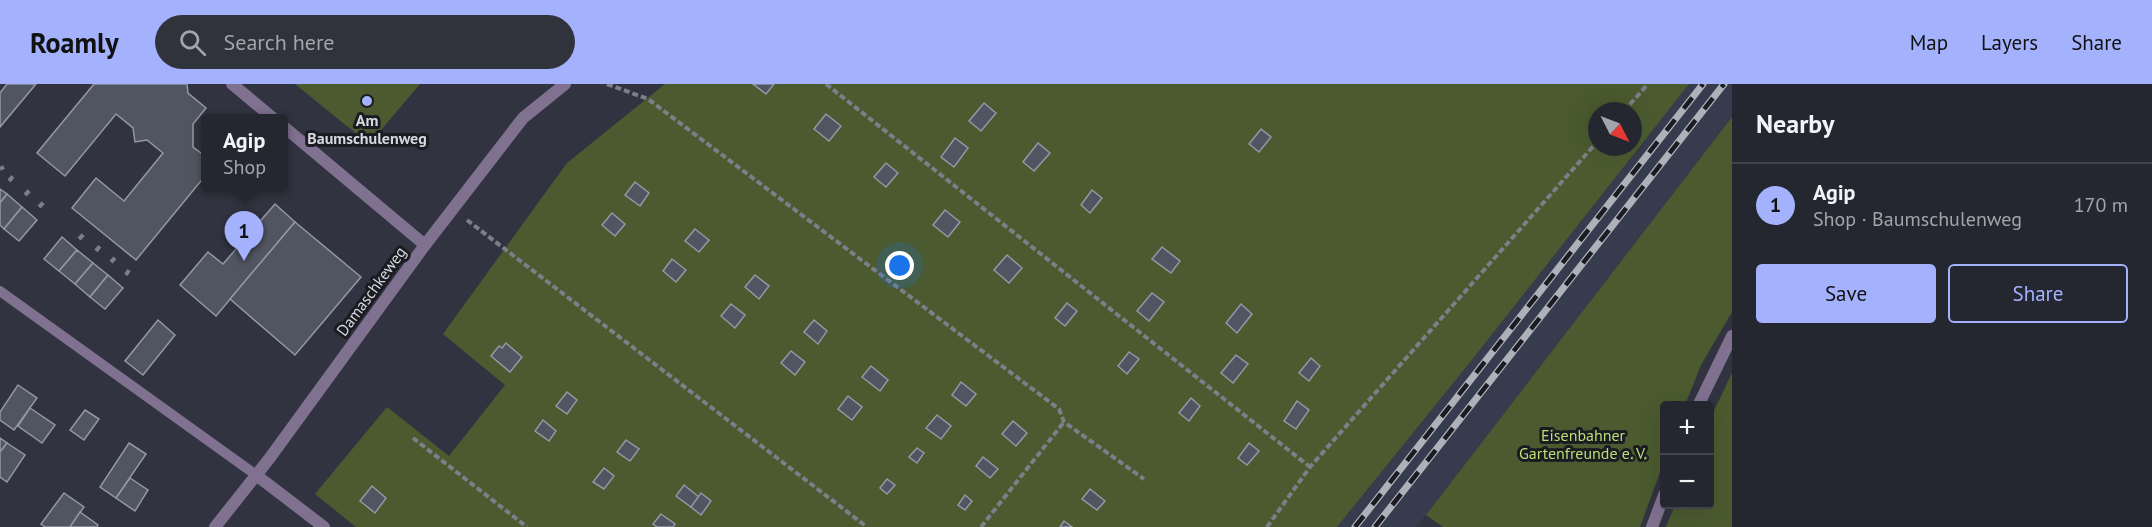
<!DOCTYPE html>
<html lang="en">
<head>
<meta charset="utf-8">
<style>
  :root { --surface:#252730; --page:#31333c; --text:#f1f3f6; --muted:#a3a5ab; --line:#42444c; --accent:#a4b1fc }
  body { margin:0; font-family:"PT Sans",sans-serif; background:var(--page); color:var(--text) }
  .controls { position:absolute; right:18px; bottom:18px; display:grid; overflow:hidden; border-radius:6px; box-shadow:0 6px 24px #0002 }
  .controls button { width:54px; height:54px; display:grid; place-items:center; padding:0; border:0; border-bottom:2px solid var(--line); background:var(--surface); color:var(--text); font:30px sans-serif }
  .compass { position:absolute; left:1588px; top:18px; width:54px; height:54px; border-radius:50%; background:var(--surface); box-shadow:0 6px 24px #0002; rotate:132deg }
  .you { position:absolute; left:900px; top:182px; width:21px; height:21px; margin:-15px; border:4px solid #fff; border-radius:50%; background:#1a73e8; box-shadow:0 0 0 9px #1a73e833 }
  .badge { display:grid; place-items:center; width:39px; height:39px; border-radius:50%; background:var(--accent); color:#111; font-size:20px; font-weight:700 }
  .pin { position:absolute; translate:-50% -50px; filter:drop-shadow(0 2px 3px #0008) }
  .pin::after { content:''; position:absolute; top:32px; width:21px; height:18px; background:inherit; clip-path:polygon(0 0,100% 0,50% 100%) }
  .popup { position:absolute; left:201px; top:30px; width:87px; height:78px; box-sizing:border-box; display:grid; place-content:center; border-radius:6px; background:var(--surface); filter:drop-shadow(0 2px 4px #0005); font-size:20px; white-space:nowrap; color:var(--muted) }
  .popup b { font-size:22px; color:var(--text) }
  .popup::after { content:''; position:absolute; left:50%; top:100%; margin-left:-12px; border:12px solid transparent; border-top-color:var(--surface) }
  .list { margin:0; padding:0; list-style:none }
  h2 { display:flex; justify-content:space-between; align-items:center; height:78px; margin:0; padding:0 24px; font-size:26px }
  h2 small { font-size:20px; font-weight:400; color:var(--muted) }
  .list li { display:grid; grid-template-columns:39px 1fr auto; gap:18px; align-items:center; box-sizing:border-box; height:84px; padding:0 24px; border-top:2px solid var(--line) }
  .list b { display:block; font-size:22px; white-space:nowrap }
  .list p { margin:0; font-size:20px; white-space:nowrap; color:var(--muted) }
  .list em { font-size:20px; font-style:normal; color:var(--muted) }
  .actions { display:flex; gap:12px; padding:18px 24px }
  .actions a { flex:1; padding:14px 0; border:2px solid var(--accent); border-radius:6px; text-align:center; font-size:21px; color:var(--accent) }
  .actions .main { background:var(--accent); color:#111 }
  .icon { flex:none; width:33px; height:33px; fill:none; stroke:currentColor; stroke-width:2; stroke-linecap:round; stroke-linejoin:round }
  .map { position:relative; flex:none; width:1732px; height:443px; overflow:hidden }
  header { display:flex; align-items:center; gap:36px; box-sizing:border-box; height:84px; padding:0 30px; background:var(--accent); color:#111 }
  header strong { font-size:28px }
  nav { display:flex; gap:33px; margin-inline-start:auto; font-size:21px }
  .search { width:420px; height:54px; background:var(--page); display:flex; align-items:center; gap:15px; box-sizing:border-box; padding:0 21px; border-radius:33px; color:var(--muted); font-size:22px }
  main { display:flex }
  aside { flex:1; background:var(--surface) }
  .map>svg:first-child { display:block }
  .built { fill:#363b4d }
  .green { fill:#4b5b2f; fill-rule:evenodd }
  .building { fill:#515561; stroke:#9498a6; stroke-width:1.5 }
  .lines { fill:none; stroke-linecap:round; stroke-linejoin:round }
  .path { stroke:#7c7f89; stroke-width:4; stroke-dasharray:6 3; stroke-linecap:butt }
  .lane { stroke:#807190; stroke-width:10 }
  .street { stroke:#807190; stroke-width:12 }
  .rail-casing { stroke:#afb1ba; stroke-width:7 }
  .rail { stroke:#1a1c21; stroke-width:4.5; stroke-dasharray:14; stroke-linecap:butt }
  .poi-dot { fill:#a4b1fc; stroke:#1a1c21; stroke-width:2 }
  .labels { text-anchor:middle; stroke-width:6; stroke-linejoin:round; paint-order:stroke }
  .poi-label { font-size:16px; font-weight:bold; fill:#d6d8e0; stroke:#1a1c21 }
  .street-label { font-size:16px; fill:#d6d8e0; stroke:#1a1c21 }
  .park-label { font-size:16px; fill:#b9df75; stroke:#1a1c21 }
</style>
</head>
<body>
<header>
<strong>Roamly</strong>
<div class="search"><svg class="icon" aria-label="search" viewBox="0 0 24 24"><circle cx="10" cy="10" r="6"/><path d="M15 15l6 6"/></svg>Search here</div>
<nav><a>Map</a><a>Layers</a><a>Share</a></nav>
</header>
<main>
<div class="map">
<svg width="1732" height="443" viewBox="0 0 1732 443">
  <rect width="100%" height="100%" fill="#313440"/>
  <path class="built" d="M1689,0H1732V33L1426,431L1416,443H1337L1471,277Z"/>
  <g class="green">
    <path d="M295,0H420L369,60Z"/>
    <path d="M665,0H1689L1471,277L1337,443H356L315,410L387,323L449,372L505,301L443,250L567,79ZM1597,27H1633V63H1597Z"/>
    <path d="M1732,33V228L1701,281L1685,321L1664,322V377L1640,443H1443L1426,431Z"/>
    <path d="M1732,289V443H1666L1675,421L1710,420V335Z"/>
  </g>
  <g class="building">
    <path d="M7,0H36L0,43V9Z"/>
    <path d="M94,0H187L188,9L206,24L193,40V63L205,72V92L136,176L72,124L96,94L124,117L163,69L147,56L135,58L133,44L116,30L65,92L37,69Z"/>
    <path d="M753,0H774L766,10Z"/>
    <path d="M984,19L996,29L981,47L969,37Z"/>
    <path d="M826,30L841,42L829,57L814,45Z"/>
    <path d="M1261,45L1271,53L1259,68L1249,60Z"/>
    <path d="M955,54L968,64L954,83L941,73Z"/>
    <path d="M1038,59L1050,69L1034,87L1023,78Z"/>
    <path d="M886,79L898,89L886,103L874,93Z"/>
    <path d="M635,98L649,109L640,122L625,111Z"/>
    <path d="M0,105L7,110L0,119Z"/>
    <path d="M1092,106L1102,114L1090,129L1081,121Z"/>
    <path d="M7,110L22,123L4,145L0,141V119Z"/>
    <path d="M275,120L295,138L216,232L180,201L208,168L223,180Z"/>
    <path d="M22,123L37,136L19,157L4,145Z"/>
    <path d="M945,126L960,138L948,153L933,141Z"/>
    <path d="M612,129L625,140L615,152L602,141Z"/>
    <path d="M295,138L361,193L295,271L230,215Z"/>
    <path d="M695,145L709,156L699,168L685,157Z"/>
    <path d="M62,153L77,166L59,187L44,175Z"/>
    <path d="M1162,163L1180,177L1171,189L1152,175Z"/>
    <path d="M77,166L93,179L75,200L59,187Z"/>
    <path d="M1007,171L1022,184L1009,199L994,186Z"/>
    <path d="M672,175L686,186L676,198L663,187Z"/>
    <path d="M93,179L108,191L90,213L75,200Z"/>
    <path d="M108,191L123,204L105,225L90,213Z"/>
    <path d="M755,191L769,202L759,215L745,203Z"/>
    <path d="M1152,209L1164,218L1149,237L1137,227Z"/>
    <path d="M1067,219L1077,227L1065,242L1055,234Z"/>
    <path d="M731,220L745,231L735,244L721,232Z"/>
    <path d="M1241,220L1252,230L1237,249L1226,239Z"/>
    <path d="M158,236L175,251L143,291L125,277Z"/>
    <path d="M814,236L827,247L818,260L804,248Z"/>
    <path d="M506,259L522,273L510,288L491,272L499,262L502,264Z"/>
    <path d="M791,267L805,278L795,291L781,279Z"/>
    <path d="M1129,268L1139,275L1127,290L1118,282Z"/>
    <path d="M1236,271L1248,280L1233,299L1221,289Z"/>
    <path d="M1311,274L1320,282L1309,297L1299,289Z"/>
    <path d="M871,282L888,296L880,307L862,293Z"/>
    <path d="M961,298L976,310L966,322L952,311Z"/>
    <path d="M18,301L37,314L14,346L0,336V328Z"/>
    <path d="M567,308L577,316L567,330L556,322Z"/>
    <path d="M848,312L862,323L852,336L838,325Z"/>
    <path d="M1191,314L1200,322L1189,337L1179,329Z"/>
    <path d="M1297,317L1309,326L1296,345L1284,337Z"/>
    <path d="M30,324L55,341L42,359L18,342Z"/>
    <path d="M85,326L99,335L84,356L70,346Z"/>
    <path d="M937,331L951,342L941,355L926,344Z"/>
    <path d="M543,336L556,347L549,357L535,347Z"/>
    <path d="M1013,337L1027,349L1016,362L1002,350Z"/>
    <path d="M0,354L7,359L0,368Z"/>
    <path d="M626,356L639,365L630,377L617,368Z"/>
    <path d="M7,359L25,371L7,398L0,393V368Z"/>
    <path d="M129,359L146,370L116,414L100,403Z"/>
    <path d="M1249,359L1259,367L1247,381L1238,374Z"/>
    <path d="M917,364L924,369L917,379L909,373Z"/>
    <path d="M983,373L998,385L990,394L976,382Z"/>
    <path d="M604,384L614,392L604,405L593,398Z"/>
    <path d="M130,394L148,406L135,427L116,414Z"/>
    <path d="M887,395L895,401L887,410L880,404Z"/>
    <path d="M684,401L699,413L691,423L676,412Z"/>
    <path d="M372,402L386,414L375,429L360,417Z"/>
    <path d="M1090,405L1105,417L1097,426L1082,415Z"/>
    <path d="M64,409L84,423L70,443H45L41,440Z"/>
    <path d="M701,409L711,417L701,431L691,423Z"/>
    <path d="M965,411L972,417L965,426L958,421Z"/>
    <path d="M80,428L98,441L97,443H70Z"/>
    <path d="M661,430L675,440L673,443H657L653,440Z"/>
    <path d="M1064,437L1072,443H1060Z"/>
  </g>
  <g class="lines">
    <g class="path">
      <path d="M607,0L648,15L1059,325L1064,338L1144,395"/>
      <path d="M826,0L1310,383"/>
      <path d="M1624,27L1648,0"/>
      <path d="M0,85L4,83"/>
      <path d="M9,97L14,91"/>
      <path d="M25,111L31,105"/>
      <path d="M39,123L45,117"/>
      <path d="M467,136L867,443"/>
      <path d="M79,155L85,149"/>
      <path d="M96,167L100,162"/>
      <path d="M111,178L115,174"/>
      <path d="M126,191L129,186"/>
      <path d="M413,354L527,443"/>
      <path d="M981,443L1064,338"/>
      <path d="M1267,443L1310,383L1597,58"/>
    </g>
    <path class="lane" d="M0,207L256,391"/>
    <g class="street">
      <path d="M232,0L273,34"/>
      <path d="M283,42L425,161"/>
      <path d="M1698,322L1732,252"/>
      <path d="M256,391L324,443"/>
      <path d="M215,443L269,375L425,161L523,34L565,0"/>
      <path d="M1652,443L1664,411"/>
    </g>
    <g class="rail-casing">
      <g id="rail">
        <path d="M1355,443L1703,0"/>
        <path d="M1375,443L1724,0"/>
      </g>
    </g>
    <use href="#rail" class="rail"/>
  </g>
  <circle class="poi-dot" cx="367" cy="17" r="6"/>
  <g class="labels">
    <g class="poi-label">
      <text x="367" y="42">Am<tspan x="367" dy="18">Baumschulenweg</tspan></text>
    </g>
    <g class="street-label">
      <text transform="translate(371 207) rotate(-54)" y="6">Damaschkeweg</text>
    </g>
    <g class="park-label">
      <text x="1583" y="357">Eisenbahner<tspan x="1583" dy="18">Gartenfreunde e. V.</tspan></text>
    </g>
  </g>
</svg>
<div class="controls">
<button>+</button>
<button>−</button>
</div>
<svg class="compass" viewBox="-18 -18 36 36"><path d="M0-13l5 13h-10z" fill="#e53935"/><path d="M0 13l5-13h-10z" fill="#a3a5ab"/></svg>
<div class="you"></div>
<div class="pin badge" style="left:244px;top:177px">1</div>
<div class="popup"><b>Agip</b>Shop</div>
</div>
<aside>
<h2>Nearby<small></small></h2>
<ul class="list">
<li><span class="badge">1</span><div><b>Agip</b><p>Shop · Baumschulenweg</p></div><em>170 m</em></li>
</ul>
<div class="actions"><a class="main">Save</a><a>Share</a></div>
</aside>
</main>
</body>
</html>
